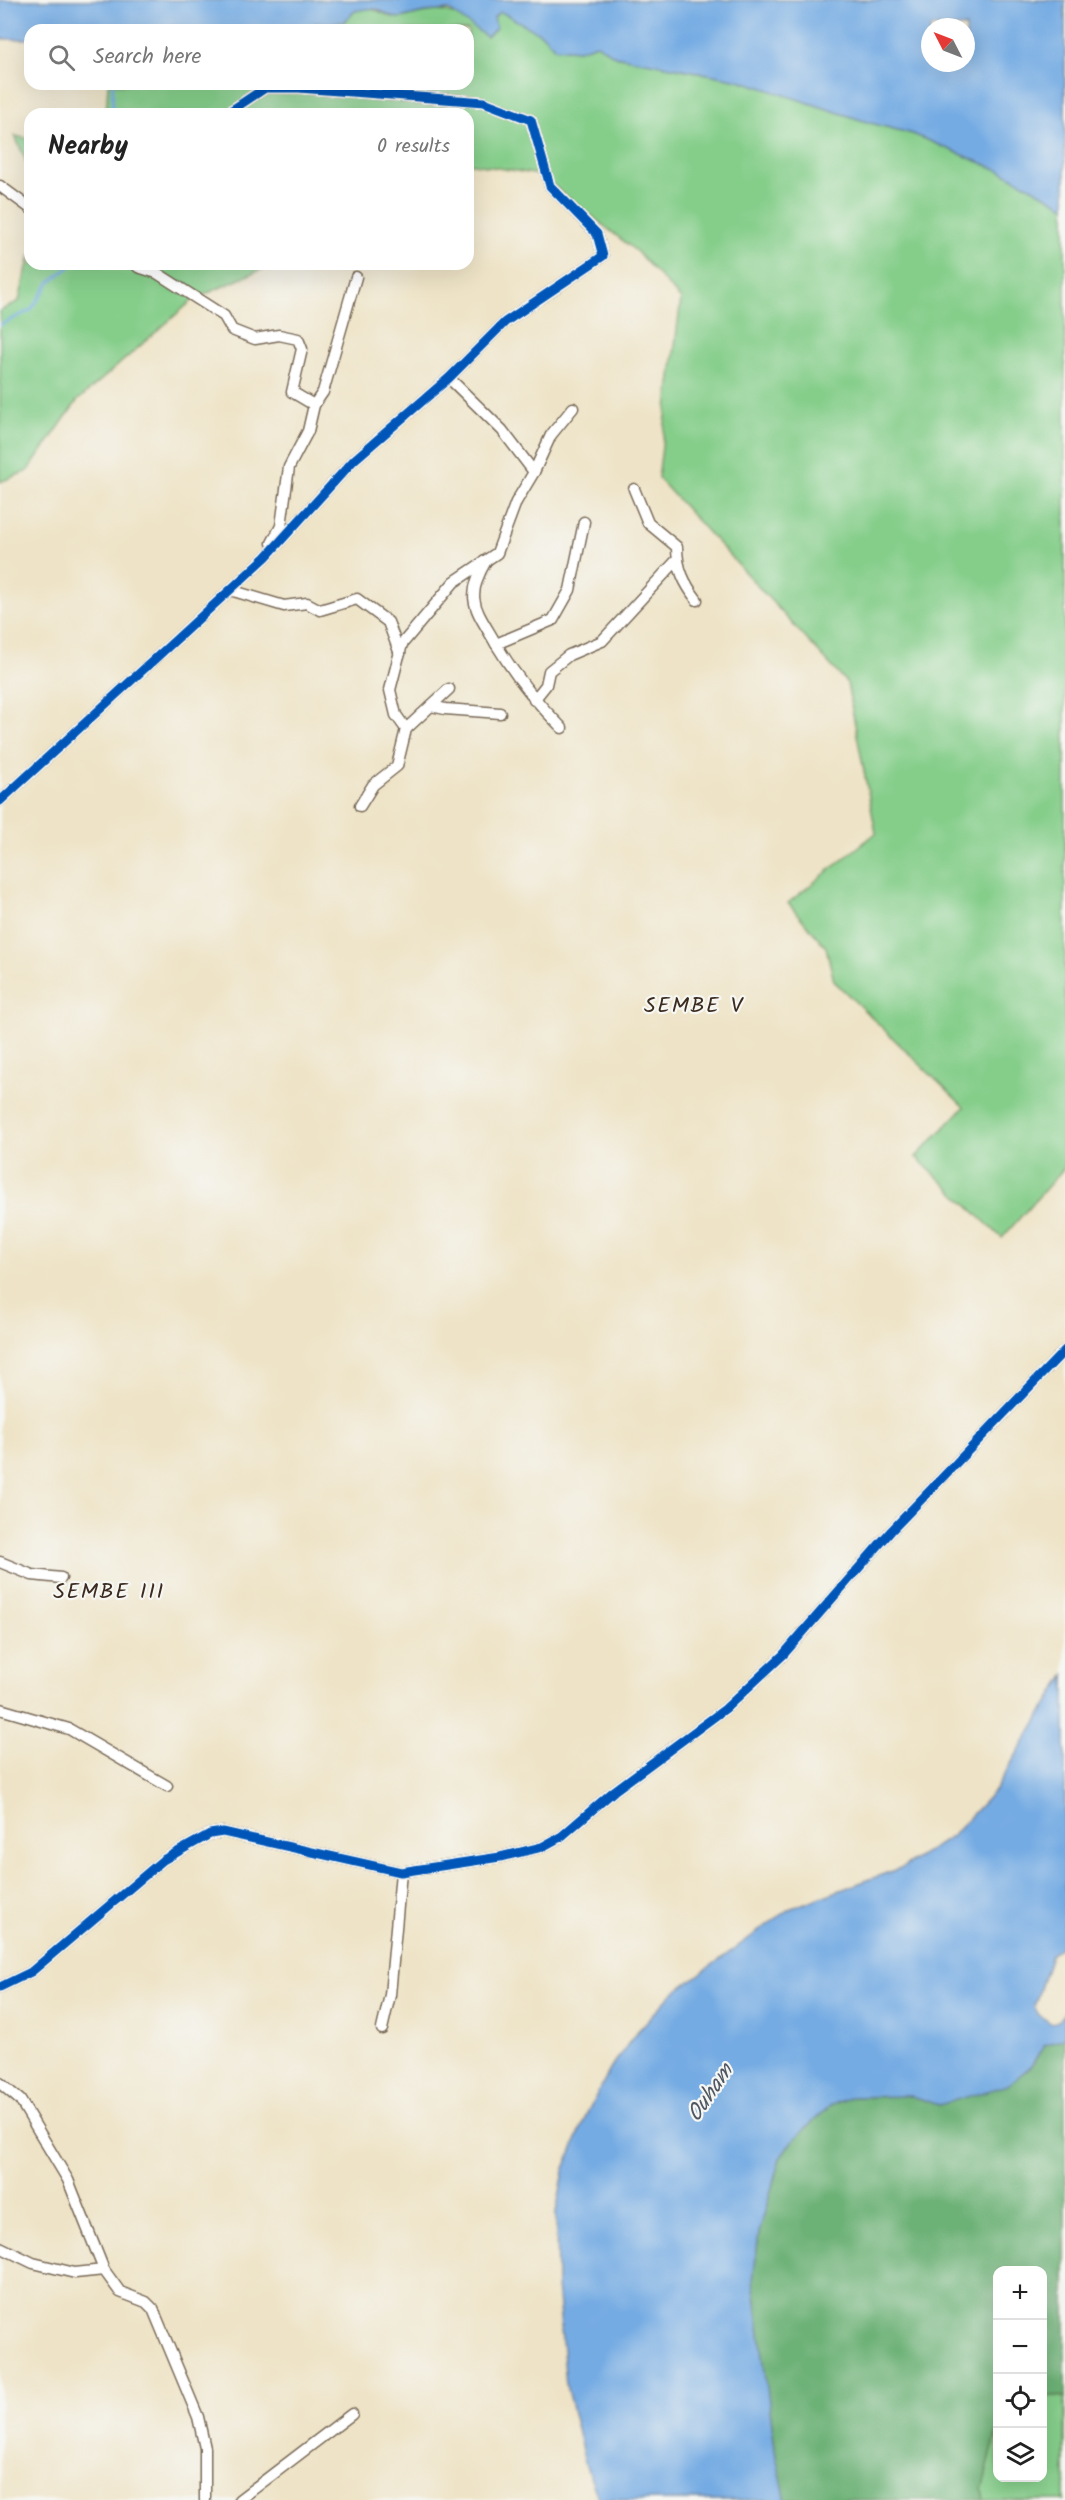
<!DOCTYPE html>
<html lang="en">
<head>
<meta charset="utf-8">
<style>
  :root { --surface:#fff; --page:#f6f6f6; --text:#222; --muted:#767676; --line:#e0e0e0 }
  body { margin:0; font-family:Kalam,sans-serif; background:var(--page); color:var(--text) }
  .controls { position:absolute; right:18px; bottom:18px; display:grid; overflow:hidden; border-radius:12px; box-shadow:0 6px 24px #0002 }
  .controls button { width:54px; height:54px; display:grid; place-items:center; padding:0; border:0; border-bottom:2px solid var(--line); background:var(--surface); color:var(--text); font:30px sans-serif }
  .compass { position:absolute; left:921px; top:18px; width:54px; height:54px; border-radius:50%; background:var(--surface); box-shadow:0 6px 24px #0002; rotate:312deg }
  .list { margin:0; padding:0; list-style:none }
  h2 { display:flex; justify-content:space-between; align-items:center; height:78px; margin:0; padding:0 24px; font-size:26px }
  h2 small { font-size:20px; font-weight:400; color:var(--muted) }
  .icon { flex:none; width:33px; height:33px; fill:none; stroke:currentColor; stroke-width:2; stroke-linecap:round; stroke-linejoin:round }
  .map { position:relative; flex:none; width:1065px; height:2500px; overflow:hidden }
  .search { position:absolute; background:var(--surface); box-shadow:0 6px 24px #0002; left:24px; top:24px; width:450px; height:66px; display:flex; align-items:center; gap:15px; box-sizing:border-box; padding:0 21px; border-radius:18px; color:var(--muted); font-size:22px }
  .panel { position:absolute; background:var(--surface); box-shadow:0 6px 24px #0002; left:24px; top:108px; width:450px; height:162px; border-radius:18px }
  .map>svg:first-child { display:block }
  .green { fill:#85ce8a; stroke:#607c54; stroke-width:1.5 }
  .forest { fill:#6cb176; stroke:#546e4a; stroke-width:1.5 }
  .water { fill:#75abe3; stroke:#586a80; stroke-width:1.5; fill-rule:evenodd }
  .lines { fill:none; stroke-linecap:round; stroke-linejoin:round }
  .stream { stroke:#75abe3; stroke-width:3 }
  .minor-casing { stroke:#7a6b59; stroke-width:13 }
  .minor { stroke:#fff; stroke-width:10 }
  .cycleway-casing { stroke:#f6f6f2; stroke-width:13 }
  .cycleway { stroke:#0057b8; stroke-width:9 }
  .labels { text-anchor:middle; stroke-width:4.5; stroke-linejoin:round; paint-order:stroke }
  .neighbourhood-label { font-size:22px; letter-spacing:1.5px; fill:#3b2a1e; stroke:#f6f6f2 }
  .water-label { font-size:22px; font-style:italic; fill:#4f5763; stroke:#f6f6f2 }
</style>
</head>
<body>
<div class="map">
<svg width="1065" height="2500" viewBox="0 0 1065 2500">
  <rect width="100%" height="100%" fill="#f6f6f2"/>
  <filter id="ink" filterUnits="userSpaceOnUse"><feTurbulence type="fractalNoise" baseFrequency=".0167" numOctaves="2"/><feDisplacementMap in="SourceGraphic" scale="12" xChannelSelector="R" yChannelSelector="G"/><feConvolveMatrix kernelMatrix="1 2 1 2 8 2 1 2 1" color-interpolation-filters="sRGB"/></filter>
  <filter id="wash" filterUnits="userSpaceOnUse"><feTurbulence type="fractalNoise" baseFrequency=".008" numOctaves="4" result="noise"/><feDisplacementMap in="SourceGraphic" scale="24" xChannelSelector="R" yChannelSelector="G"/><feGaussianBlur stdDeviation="1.35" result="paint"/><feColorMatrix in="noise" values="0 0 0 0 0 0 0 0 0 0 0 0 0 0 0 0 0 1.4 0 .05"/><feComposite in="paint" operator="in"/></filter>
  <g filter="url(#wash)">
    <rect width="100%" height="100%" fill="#eee3c6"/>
    <g class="green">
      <path d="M367,9C380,9 388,18 399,18C405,18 411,15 417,14C442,8 454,11 474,27L495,22L494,17L500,11L543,35L555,48L579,50L597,44L615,56L739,80L867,122L913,134L1003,172L1065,206V1167L1002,1238L916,1157L964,1107L834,981L826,947L788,903L876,833L847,683L658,478L681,299L637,252L540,175L468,163V114H106L108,84H468V30H288L318,23L344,22L355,11Z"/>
      <path d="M15,136L30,139V170Z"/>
      <path d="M30,255V264H274L194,299L77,401L28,471L0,482V311L19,301Z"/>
      <path d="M1043,2395L1065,2397V2500H984L982,2490L997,2431L998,2478H1042Z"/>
    </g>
    <path class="forest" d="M1065,2038V2397L1043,2395L1042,2270H998L997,2431L982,2490L984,2500H786L776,2456L753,2280L759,2233L780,2158L793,2140L830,2106L850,2097L911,2096L939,2105L1031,2066L1044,2045Z"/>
    <g class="water">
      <path d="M0,0H1065V206L1003,172L913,134L867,122L739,80L615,56L597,44L579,50L555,48L543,35L501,12L494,17L496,28L487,37L449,10L424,12L400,18L393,17L377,9H367L355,11L344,22L318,23L288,30H30V39H0ZM930,27H966V63H930Z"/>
      <path d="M1065,1675V1944L1051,1955L1034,2007L1039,2015L1052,2024L1060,2020L1065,2011V2038L1044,2045L1031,2066L1008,2085L939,2105L911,2096L850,2097L830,2106L793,2140L780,2158L759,2233L753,2280L776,2456L786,2500H599L586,2466L566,2385L557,2285L556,2212L564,2171L588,2111L611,2068L636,2033L671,1995L789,1909L903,1867L951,1837L995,1790Z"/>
    </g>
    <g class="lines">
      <g class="stream">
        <path d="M112,114L113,84"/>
        <path d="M0,325L31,310L50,282L73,264"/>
      </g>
    </g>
  </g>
  <g filter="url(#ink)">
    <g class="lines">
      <g class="minor-casing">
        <g id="minor">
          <path d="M0,186L30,208"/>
          <path d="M138,267L157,273L224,316L232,330L255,339L279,335L298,339L302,349L292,392L314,405"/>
          <path d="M449,378L502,430L534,472"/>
          <path d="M634,489L648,523L677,547C677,568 684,583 697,600"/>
          <path d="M272,543L281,526L289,467L308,431L314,405L323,392L356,277"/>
          <path d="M486,561C463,600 477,610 496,644L553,620L570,590L584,522"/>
          <path d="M230,590L284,606L307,603L320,610L357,599L388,622L400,654"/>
          <path d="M496,644C515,676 536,702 562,728"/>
          <path d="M534,700L546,685L549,671L569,655L602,641L677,560"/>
          <path d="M431,706L445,709L500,713"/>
          <path d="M406,729L449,689"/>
          <path d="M0,801L266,557L354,460L449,378L505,322L603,256L597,234L550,186L531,120L484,102L299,88H265L226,114"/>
          <path d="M360,806L373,785L397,766L406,729L396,715L390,690L402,644L454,582L497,553L516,502L534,472L551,435L573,408"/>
          <path d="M0,1562L32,1575L61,1578"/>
          <path d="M0,1709L69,1729L167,1786"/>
          <path d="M0,1987L31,1972L163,1860L210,1834L223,1832L401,1872L500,1857L542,1847L562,1836L614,1791L725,1709L783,1655L891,1531L1065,1350"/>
          <path d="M382,2029L390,1995L401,1872"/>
          <path d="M0,2083L20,2100L68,2180L104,2270L120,2292L146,2302L153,2309L198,2417L205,2448V2500"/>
          <path d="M0,2247L33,2263L75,2273L104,2270"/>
          <path d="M239,2500L352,2414"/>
        </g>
      </g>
      <use href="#minor" class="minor"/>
      <g class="cycleway-casing">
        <g id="cycleway">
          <path d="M0,801L266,557L354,460L449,378L505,322L603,256L597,234L550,186L531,120L484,102L299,88H265L226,114"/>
          <path d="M0,1987L31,1972L163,1860L210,1834L223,1832L401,1872L500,1857L542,1847L562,1836L614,1791L725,1709L783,1655L891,1531L1065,1350"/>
        </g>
      </g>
      <use href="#cycleway" class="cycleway"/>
    </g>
  </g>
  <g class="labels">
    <g class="neighbourhood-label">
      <text x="694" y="1012">SEMBE V</text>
      <text x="109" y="1598">SEMBE III</text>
    </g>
    <g class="water-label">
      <text transform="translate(709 2092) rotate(-56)" y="8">Ouham</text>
    </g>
  </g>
</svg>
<div class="controls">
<button>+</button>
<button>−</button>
<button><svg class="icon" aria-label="locate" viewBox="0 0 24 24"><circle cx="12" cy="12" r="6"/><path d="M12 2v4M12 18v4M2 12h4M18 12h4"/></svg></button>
<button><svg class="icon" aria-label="layers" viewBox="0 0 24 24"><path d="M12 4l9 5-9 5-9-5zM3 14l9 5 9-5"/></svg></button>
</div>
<svg class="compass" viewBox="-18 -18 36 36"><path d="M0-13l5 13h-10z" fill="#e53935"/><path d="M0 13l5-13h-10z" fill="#767676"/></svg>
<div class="search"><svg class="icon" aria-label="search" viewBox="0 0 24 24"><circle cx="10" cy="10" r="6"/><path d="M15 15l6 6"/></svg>Search here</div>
<section class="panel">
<h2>Nearby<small>0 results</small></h2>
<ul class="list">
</ul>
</section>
</div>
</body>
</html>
